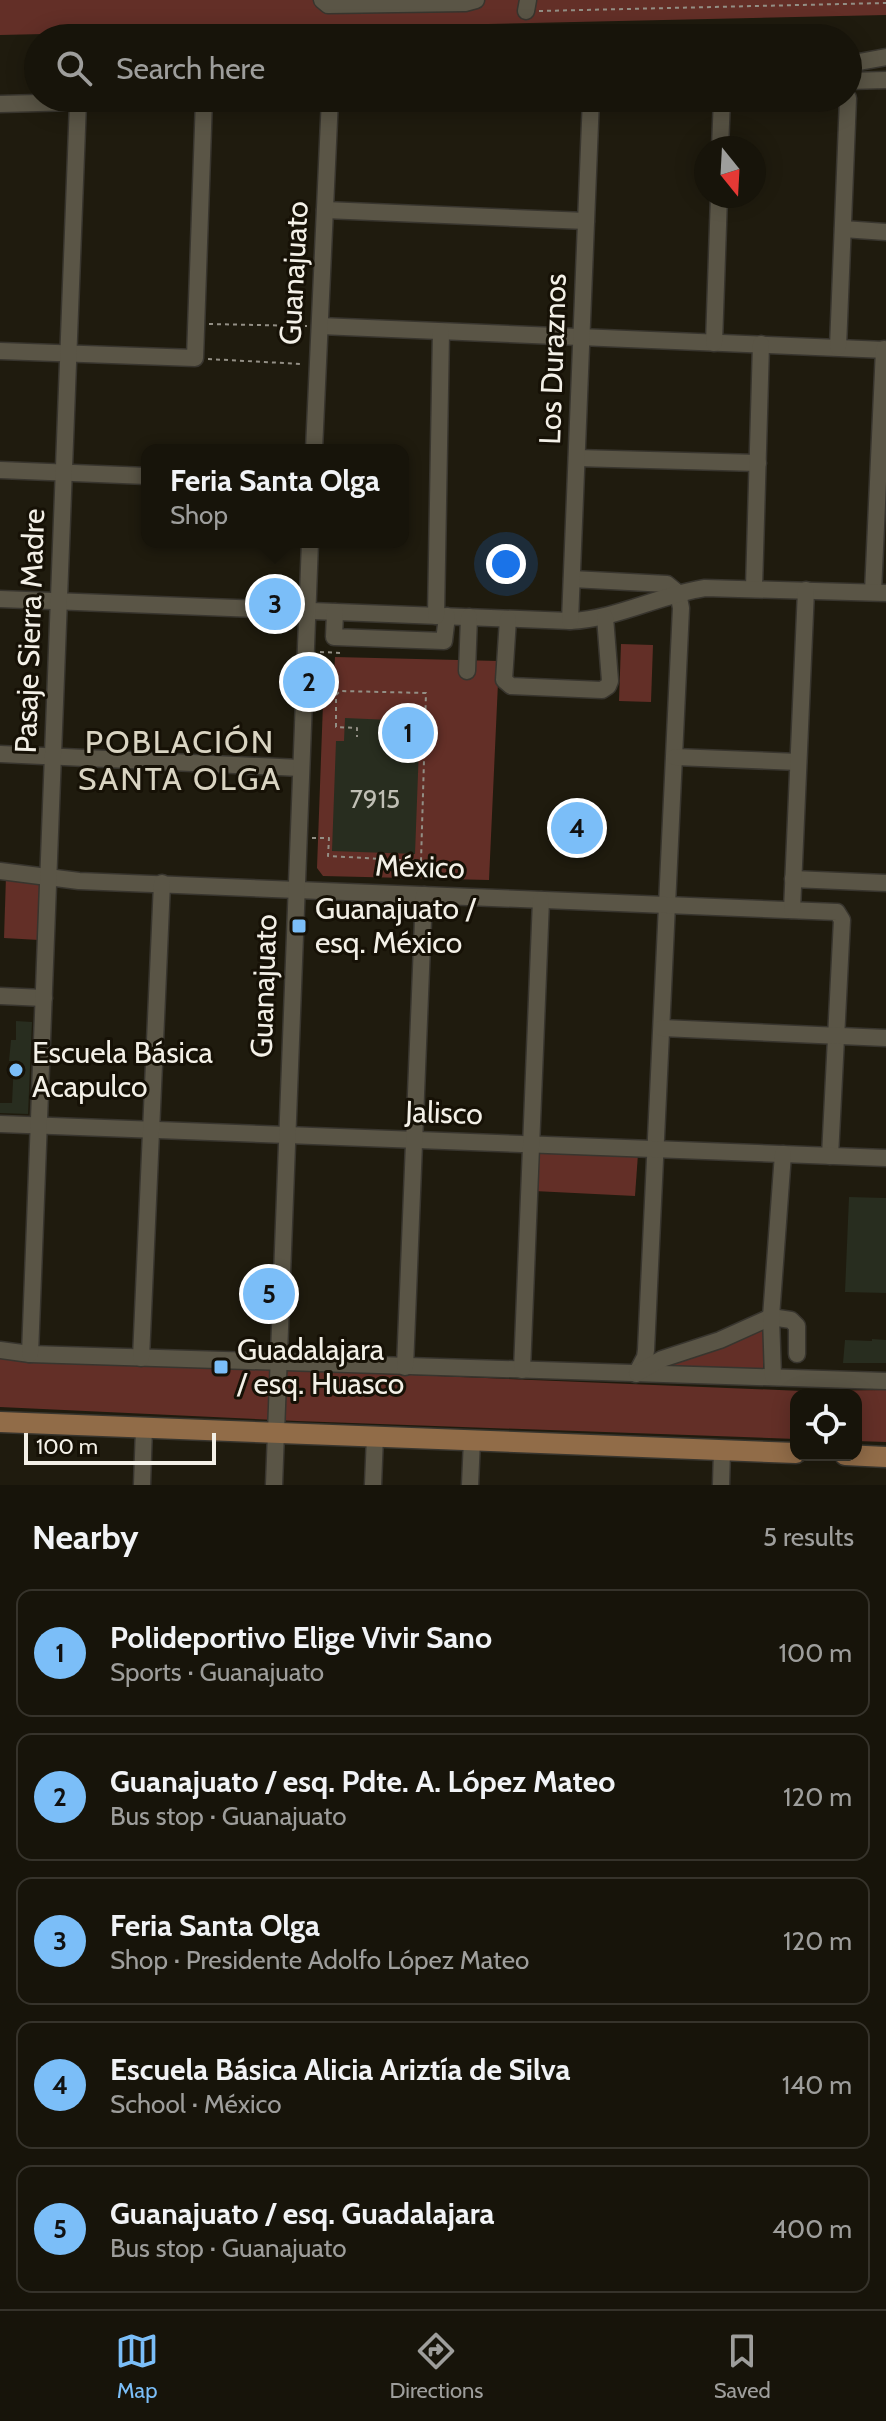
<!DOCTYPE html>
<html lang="en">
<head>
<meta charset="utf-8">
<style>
  :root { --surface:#17140a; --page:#201d13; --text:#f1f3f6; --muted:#9e9e9c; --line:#36332b; --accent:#7bbef8 }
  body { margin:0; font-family:Cabin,sans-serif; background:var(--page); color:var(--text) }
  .controls { position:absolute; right:24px; bottom:24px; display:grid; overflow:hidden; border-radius:16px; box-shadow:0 4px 20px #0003 }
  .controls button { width:72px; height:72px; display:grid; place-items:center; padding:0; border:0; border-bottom:2px solid var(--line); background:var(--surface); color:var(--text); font:40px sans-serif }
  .compass { position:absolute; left:694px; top:136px; width:72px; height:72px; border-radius:50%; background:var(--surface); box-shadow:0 4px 20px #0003; rotate:162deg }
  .scale { position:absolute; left:24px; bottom:20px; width:192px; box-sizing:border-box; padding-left:8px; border:4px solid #f3f0e7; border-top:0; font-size:22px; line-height:28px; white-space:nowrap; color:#f3f0e7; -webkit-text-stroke:6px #161106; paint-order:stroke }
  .you { position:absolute; left:506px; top:564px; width:28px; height:28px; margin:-20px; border:6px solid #fff; border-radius:50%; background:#1a73e8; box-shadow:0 0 0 12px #1a73e833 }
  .badge { display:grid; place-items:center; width:52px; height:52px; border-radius:50%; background:var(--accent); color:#111; font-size:26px; font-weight:700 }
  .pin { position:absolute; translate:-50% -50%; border:4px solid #fff; box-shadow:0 2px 8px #0006 }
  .popup { position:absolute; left:141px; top:444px; width:268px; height:104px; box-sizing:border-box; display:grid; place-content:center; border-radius:16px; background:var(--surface); filter:drop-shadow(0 2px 6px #0005); font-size:26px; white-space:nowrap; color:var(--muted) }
  .popup b { font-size:30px; color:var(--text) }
  .popup::after { content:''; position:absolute; left:50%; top:100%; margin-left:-16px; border:16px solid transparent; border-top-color:var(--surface) }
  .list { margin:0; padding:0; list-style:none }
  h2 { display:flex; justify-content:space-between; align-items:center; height:104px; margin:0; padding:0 32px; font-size:34px }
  h2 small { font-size:26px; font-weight:400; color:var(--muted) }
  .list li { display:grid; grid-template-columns:52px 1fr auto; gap:24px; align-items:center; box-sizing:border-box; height:128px; margin:0 16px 16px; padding:0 16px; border:2px solid var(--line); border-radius:16px }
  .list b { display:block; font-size:30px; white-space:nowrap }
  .list p { margin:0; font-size:26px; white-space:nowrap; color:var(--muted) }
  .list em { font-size:26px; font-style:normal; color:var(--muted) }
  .icon { flex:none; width:44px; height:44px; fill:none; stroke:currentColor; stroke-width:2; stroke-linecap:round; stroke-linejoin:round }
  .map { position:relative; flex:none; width:886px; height:1485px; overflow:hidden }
  .search { position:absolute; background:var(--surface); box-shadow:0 4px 20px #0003; left:24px; right:24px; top:24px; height:88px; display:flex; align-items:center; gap:20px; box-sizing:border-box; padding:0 28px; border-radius:44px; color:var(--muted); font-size:30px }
  .sheet { height:824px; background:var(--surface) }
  nav { display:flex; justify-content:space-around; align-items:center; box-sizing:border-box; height:112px; border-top:2px solid var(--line); background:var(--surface); font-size:22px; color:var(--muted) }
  nav a { display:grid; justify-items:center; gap:4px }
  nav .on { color:var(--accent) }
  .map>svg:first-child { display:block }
  .green { fill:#632f27 }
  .building { fill:#282d1f }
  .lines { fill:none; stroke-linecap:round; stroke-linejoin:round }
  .minor-casing { stroke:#38352e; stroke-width:19 }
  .major-casing { stroke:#38352e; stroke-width:23 }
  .path { stroke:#938f85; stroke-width:2; stroke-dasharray:4 4; stroke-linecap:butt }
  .minor { stroke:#5a5546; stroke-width:16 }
  .major { stroke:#916c48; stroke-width:20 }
  .poi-dot { fill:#7bbef8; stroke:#161106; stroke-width:3 }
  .labels { text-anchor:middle; stroke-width:6; stroke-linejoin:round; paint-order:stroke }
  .number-label { font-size:26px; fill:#c0bfb5 }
  .street-label { font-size:30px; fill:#f3f0e7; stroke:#161106 }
  .poi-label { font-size:30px; fill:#f3f0e7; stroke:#161106; text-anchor:start }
  .neighbourhood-label { font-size:32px; letter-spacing:2px; fill:#d9d4c2; stroke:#161106 }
</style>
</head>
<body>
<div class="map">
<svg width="886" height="1485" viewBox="0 0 886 1485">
  <rect width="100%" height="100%" fill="#1f1b0e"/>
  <g class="green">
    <path d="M0,0H886V15L0,35Z"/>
    <rect x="523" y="26" width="85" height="12"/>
    <path d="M621,644L653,645L651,702L619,701Z"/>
    <path d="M335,657L499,661L489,880L323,876L317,868L324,676L334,675Z"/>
    <path d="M6,876L42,882L39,940L4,938Z"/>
    <path d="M536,1149L638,1154L635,1196L534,1191Z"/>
    <path d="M765,1328L763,1371L668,1365Z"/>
    <path d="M0,1358L802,1391L886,1390V1442L856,1441V1395H796V1439L297,1421L0,1407Z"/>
  </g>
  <g class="building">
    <path d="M345,718L390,720L389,746L419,747L415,854L332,851L336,741H344Z"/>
    <path d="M16,1021L32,1022L28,1114L0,1113V1103H12L14,1061H9L11,1040H16Z"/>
    <path d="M849,1197L886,1198V1293L845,1292Z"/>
    <path d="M872,1339L886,1340V1363H843L845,1340L872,1341Z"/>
  </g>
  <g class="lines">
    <g class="minor-casing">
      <g id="minor">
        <path d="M322,0L328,5L465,3L476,0"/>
        <path d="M526,11L528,0"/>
        <path d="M848,64L886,57"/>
        <path d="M848,81L886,80"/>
        <path d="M0,104L229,98"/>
        <path d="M720,148L722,98"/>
        <path d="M325,210L586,221"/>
        <path d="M843,229L886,232"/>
        <path d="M320,326L886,350"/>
        <path d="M714,343L719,196"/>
        <path d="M838,347L848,98"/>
        <path d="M0,351L195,358L204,99"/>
        <path d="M314,450L330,98"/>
        <path d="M577,458L758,463"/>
        <path d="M0,470L147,476"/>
        <path d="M572,579L667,584L678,593L681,608L646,1350L645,1357L636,1374"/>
        <path d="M754,588L761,344"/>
        <path d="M873,592L884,349"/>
        <path d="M0,599L570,621C617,619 659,595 705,588L886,593"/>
        <path d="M335,612L334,637L444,641L447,616"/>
        <path d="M436,616L441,332"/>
        <path d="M508,619L504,680L511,686L602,690L608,686L610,681L605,617"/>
        <path d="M570,621L591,98"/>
        <path d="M467,671L469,617"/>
        <path d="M0,754L300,768"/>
        <path d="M675,757L798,762"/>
        <path d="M0,871L79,881L837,912L842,920L830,1156"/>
        <path d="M793,879L886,883"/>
        <path d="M792,910L806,590"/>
        <path d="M0,996L44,998"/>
        <path d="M662,1028L886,1038"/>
        <path d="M0,1124L886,1158"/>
        <path d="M0,1350L30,1354L886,1381"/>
        <path d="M30,1354L78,102"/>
        <path d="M141,1358L162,883"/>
        <path d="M405,1367L424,895"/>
        <path d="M522,1370L541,900"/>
        <path d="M637,1373L662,1359L720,1340L771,1317L791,1320L797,1326V1354"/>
        <path d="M773,1377L771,1317L783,1154"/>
        <path d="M142,1485L144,1428"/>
        <path d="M274,1485L310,542"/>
        <path d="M373,1485L375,1436"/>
        <path d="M470,1485L472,1440"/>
        <path d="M721,1485L722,1450"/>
      </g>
    </g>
    <g class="major-casing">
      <g id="major">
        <path d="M0,1422L796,1453"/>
        <path d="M845,1455L886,1457"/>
      </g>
    </g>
    <g class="path">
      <path d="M539,11L886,3"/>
      <path d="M209,324L307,326"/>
      <path d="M208,359L302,364"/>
      <path d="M320,652L342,653"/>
      <path d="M312,838H329L328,856L421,861L426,693L340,691L336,695V727L357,728V737"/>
    </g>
    <use href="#minor" class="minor"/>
    <use href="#major" class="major"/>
  </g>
  <g class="poi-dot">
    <rect x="291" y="918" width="16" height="16" rx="4"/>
    <circle cx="16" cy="1070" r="8"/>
    <rect x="213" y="1359" width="16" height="16" rx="4"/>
  </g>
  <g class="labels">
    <g class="number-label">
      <text x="375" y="808">7915</text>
    </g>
    <g class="street-label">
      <text transform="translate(294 273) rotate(-87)" y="10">Guanajuato</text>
      <text transform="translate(553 359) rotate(-88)" y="10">Los Duraznos</text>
      <text transform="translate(30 631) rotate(-88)" y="10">Pasaje Sierra Madre</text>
      <text transform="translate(420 867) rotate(2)" y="10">México</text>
      <text transform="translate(264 986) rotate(-88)" y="10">Guanajuato</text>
      <text transform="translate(444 1113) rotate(2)" y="10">Jalisco</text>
    </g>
    <g class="poi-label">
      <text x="315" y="919">Guanajuato /<tspan x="315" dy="34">esq. México</tspan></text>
      <text x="32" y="1063">Escuela Básica<tspan x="32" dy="34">Acapulco</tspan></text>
      <text x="237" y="1360">Guadalajara<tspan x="237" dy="34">/ esq. Huasco</tspan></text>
    </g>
    <g class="neighbourhood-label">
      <text x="180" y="753">POBLACIÓN<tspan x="180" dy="37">SANTA OLGA</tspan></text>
    </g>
  </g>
</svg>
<div class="controls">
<button><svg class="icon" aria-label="locate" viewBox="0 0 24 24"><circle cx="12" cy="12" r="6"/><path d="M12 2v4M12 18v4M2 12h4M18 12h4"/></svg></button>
</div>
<svg class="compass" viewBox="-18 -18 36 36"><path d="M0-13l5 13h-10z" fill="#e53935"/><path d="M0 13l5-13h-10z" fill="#9e9e9c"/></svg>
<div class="scale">100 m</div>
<div class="you"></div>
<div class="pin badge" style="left:408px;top:733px">1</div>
<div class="pin badge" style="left:309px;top:682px">2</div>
<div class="pin badge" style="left:275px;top:604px">3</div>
<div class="popup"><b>Feria Santa Olga</b>Shop</div>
<div class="pin badge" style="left:577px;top:828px">4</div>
<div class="pin badge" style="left:269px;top:1294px">5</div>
<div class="search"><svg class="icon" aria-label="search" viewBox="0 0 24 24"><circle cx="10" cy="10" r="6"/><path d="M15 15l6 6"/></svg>Search here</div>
</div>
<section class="sheet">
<h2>Nearby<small>5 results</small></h2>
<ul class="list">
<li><span class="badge">1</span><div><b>Polideportivo Elige Vivir Sano</b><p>Sports · Guanajuato</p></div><em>100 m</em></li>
<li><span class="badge">2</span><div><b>Guanajuato / esq. Pdte. A. López Mateo</b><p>Bus stop · Guanajuato</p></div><em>120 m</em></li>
<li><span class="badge">3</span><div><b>Feria Santa Olga</b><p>Shop · Presidente Adolfo López Mateo</p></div><em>120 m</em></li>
<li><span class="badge">4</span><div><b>Escuela Básica Alicia Ariztía de Silva</b><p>School · México</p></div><em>140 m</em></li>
<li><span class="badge">5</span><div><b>Guanajuato / esq. Guadalajara</b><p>Bus stop · Guanajuato</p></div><em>400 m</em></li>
</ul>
</section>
<nav>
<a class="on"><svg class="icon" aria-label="map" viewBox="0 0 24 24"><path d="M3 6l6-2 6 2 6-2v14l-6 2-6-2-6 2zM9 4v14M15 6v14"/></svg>Map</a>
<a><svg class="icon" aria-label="directions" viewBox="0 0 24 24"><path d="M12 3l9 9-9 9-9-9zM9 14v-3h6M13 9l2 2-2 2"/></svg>Directions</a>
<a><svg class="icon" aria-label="saved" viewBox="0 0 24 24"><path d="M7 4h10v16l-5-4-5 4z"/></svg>Saved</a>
</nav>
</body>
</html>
